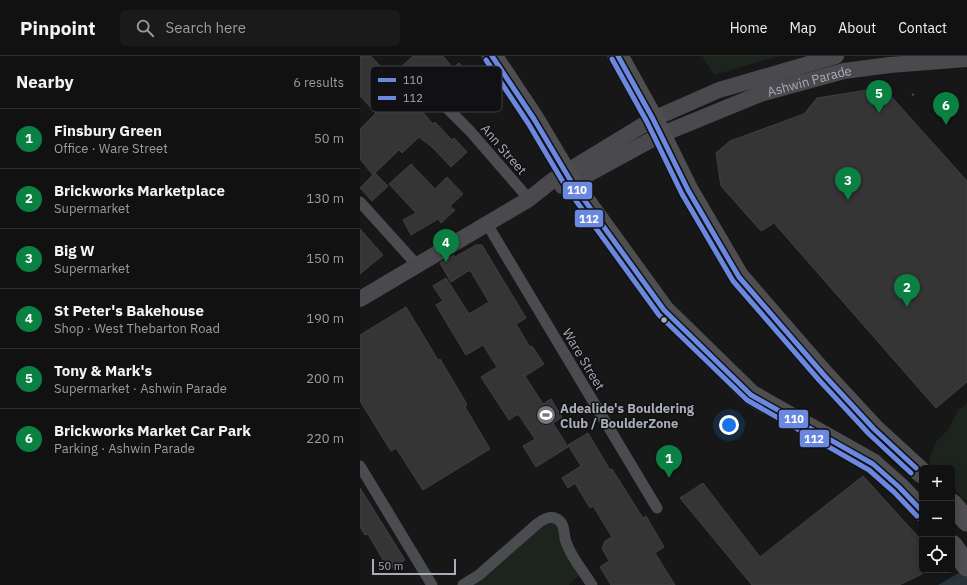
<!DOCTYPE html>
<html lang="en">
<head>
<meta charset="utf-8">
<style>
  :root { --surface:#111; --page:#1a1a1a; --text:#f1f3f6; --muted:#9c9d9f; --line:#303131; --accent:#0b8043 }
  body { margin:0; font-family:"IBM Plex Sans",sans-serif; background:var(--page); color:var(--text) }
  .controls { position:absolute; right:12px; bottom:12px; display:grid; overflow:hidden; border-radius:6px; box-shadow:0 2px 10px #0003 }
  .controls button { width:36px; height:36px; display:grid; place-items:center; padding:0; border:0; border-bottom:1px solid var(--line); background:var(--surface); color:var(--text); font:20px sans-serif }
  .scale { position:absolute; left:12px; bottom:10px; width:84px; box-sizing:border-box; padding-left:4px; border:2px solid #a8adb8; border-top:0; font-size:11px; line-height:14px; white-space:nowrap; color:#a8adb8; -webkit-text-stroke:3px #111113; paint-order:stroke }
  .you { position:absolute; left:369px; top:369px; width:14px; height:14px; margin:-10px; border:3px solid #fff; border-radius:50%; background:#1a73e8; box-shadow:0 0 0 6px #1a73e833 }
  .badge { display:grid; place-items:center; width:26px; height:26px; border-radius:50%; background:var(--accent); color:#fff; font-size:13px; font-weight:700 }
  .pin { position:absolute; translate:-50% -33px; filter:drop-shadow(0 1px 2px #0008) }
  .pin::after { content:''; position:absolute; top:21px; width:14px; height:12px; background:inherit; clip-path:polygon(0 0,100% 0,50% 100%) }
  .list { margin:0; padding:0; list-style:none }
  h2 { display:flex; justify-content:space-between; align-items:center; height:52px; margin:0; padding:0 16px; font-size:17px }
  h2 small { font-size:13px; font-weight:400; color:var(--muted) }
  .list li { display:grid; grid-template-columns:26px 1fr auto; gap:12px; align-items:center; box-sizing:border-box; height:60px; padding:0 16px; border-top:1px solid var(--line) }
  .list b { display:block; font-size:15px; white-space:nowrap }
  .list p { margin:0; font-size:13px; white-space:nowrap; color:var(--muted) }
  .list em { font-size:13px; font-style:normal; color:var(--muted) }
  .icon { flex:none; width:22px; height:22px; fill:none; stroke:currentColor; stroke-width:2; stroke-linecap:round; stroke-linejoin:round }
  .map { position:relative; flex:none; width:607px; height:529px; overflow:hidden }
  header { display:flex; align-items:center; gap:24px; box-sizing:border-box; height:56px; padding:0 20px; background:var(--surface); border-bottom:1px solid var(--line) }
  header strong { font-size:19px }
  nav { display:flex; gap:22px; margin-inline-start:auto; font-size:14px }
  .search { width:280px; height:36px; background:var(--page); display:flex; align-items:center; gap:10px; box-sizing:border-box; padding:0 14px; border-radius:6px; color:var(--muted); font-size:15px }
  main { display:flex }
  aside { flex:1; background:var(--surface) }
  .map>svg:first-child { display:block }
  .green { fill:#1d241e }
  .water { fill:#2a3239 }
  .building { fill:#353536; stroke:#3f4043 }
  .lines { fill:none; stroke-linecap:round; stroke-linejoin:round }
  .path { stroke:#4d4e52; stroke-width:2; stroke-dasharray:2 3; stroke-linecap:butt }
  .street { stroke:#4b4c50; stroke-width:11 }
  .secondary { stroke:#4a4a4e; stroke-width:16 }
  .highway { stroke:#4e4e51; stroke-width:21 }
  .bus-1-casing { stroke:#111113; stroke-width:8 }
  .bus-2-casing { stroke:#111113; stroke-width:8 }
  .bus-1 { stroke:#6b88e0; stroke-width:5 }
  .bus-2 { stroke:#6b88e0; stroke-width:5 }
  .bus-dot { fill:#a8adb8; stroke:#111113; stroke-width:1.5 }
  .labels { text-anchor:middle; stroke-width:3; stroke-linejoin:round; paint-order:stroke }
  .street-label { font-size:13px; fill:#a8adb8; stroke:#111113 }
  .poi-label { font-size:13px; font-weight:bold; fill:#a8adb8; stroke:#111113; text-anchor:start }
  .key { fill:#111113; stroke:#3e4045; stroke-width:1 }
  .key-label { font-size:11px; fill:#a8adb8 }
  .line-badge { stroke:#111113; stroke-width:1.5 }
  .badge-label { font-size:11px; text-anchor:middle; font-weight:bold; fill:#fff }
</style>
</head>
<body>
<header>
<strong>Pinpoint</strong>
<div class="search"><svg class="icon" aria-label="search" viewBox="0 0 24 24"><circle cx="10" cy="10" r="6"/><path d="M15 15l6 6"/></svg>Search here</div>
<nav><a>Home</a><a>Map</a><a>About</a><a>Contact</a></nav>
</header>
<main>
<aside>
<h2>Nearby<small>6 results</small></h2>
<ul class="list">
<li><span class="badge">1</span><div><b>Finsbury Green</b><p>Office · Ware Street</p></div><em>50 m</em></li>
<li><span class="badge">2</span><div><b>Brickworks Marketplace</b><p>Supermarket</p></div><em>130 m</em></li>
<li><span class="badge">3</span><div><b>Big W</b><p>Supermarket</p></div><em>150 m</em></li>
<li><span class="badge">4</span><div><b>St Peter's Bakehouse</b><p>Shop · West Thebarton Road</p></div><em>190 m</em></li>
<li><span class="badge">5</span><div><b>Tony &amp; Mark's</b><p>Supermarket · Ashwin Parade</p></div><em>200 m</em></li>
<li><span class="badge">6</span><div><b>Brickworks Market Car Park</b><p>Parking · Ashwin Parade</p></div><em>220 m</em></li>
</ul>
</aside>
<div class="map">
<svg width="607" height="529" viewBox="0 0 607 529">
  <rect width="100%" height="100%" fill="#171717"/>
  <g class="green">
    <path d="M342,0H420L354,19Z"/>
    <path d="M607,347V446L592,431V412H573L569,404L576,386L588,374L598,354Z"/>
    <path d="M192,466L199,471L201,488L219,520L209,528V529H112L180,470Z"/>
  </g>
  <path class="water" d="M607,512V529H578Z"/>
  <g class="building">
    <path d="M0,0H11L30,21L53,0H83L93,12L99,7L121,31L98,50L77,26L54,46L73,68L75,66L92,84L94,82L107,96L91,111L73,92L59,81L42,97L39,94L15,117L28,130L12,145L0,132L13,119L0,103V73L16,57L0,40Z"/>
    <path d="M520,28L607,125V326L576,352L414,167L401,175L361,130L356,97L370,85L444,58L457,42L514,33Z"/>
    <path d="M51,108L75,133L87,121L103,138L90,150L95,154L81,167L78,163L51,179L43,164L56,157L29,128Z"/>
    <path d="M0,173L23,199L0,218Z"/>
    <path d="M116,189H122L166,262L156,268L170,291L172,290L184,308L165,320L183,348L191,343L202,361L193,367L208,391L176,411L163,390L175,383L158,358L149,364L121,321L137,311L123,289L106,299L76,249L83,245L73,230L86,222L109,258L129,246L110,214L91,226L80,207L94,199L95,201Z"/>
    <path d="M46,251L78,304L80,303L105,345L107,349L105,351L130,393L63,434L36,392L31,395L0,345V279Z"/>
    <path d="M228,377L250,414L252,413L283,462L286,460L304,491L295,497L315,529H251L240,511L249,505L242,492L245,485L252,481L233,450L230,452L215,427L208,432L202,422L221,410L208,389Z"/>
    <path d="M503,420L562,485V518L539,529H392L320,442L343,427L400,501Z"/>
    <path d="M0,432L45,504L29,514L8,478L5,479L0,471Z"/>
  </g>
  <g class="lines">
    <path class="path" d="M552,39L556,37"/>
    <g class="street">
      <path d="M80,45L110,75L169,143"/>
      <path d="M0,146L57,209"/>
      <path d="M127,168L297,452"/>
      <path d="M0,410L72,529"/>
      <path d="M103,529L119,519L177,468C182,464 190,459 197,463C206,468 203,478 206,486C211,501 223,515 232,529"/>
    </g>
    <g class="secondary">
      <path id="s1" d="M202,130L212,127L300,79L400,38L484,15L530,9L607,3"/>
      <path d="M0,243L169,143L193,124L293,63L359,34L476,0"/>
    </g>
    <g class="highway">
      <path d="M132,0L174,63L212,127L304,254L391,339L513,408L539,431L562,455"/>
      <path d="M258,0L293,63L328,134L379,221L464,319L514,373L562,417"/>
      <path d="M592,448L607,465"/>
      <path d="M592,489L607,510"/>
    </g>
    <g class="bus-1-casing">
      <g id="bus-1">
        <path d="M132,0L174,63L212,127L304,254L391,339L513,408L539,431L562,455"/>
        <path d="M258,0L293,63L328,134L379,221L464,319L514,373L556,412"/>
      </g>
    </g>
    <g class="bus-2-casing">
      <g id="bus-2">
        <path d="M252,3L287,66L322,138L373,225L459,324L509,378L551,417"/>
        <path d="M126,4L168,67L206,131L299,259L387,344L509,414L534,436L557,460"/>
      </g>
    </g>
    <use href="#bus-1" class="bus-1"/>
    <use href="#bus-2" class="bus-2"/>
  </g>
  <defs>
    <g id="stadium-disc" transform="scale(1)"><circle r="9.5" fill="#757880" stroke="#111113"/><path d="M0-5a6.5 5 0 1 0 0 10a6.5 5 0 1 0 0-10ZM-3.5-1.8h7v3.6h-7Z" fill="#fff"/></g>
  </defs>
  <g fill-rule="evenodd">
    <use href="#stadium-disc" x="186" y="359"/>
  </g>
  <circle class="bus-dot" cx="304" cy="264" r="3.5"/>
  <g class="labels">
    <g class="street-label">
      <text dy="5" stroke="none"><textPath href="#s1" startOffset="270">Ashwin Parade</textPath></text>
      <text transform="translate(144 93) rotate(49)" y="5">Ann Street</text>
      <text transform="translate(224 303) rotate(59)" y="5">Ware Street</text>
    </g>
    <g class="poi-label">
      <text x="200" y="357">Adealide's Bouldering<tspan x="200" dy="15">Club / BoulderZone</tspan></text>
    </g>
  </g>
  <rect x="10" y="10" width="132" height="46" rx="6" class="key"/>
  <rect x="18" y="22" width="18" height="4" fill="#6b88e0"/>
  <rect x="18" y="40" width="18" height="4" fill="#6b88e0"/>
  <g class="key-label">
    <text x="43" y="28">110</text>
    <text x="43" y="46">112</text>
  </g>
  <g class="line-badge">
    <rect x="202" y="125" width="31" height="19" rx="4" fill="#6b88e0"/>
    <rect x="214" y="153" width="30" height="19" rx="4" fill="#6b88e0"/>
    <rect x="418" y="353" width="31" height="20" rx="4" fill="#6b88e0"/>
    <rect x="439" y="373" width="31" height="19" rx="4" fill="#6b88e0"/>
  </g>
  <g class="badge-label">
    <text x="217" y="138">110</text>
    <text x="229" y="167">112</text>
    <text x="434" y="367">110</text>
    <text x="454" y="387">112</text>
  </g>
</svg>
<div class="controls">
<button>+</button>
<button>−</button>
<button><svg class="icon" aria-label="locate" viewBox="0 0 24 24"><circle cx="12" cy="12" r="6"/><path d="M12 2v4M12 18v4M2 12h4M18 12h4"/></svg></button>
</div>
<div class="scale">50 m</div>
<div class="you"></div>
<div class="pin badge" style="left:309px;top:422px">1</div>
<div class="pin badge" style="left:547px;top:251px">2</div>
<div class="pin badge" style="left:488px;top:144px">3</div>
<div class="pin badge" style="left:86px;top:206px">4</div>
<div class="pin badge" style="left:519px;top:57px">5</div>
<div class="pin badge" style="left:586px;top:69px">6</div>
</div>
</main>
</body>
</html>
